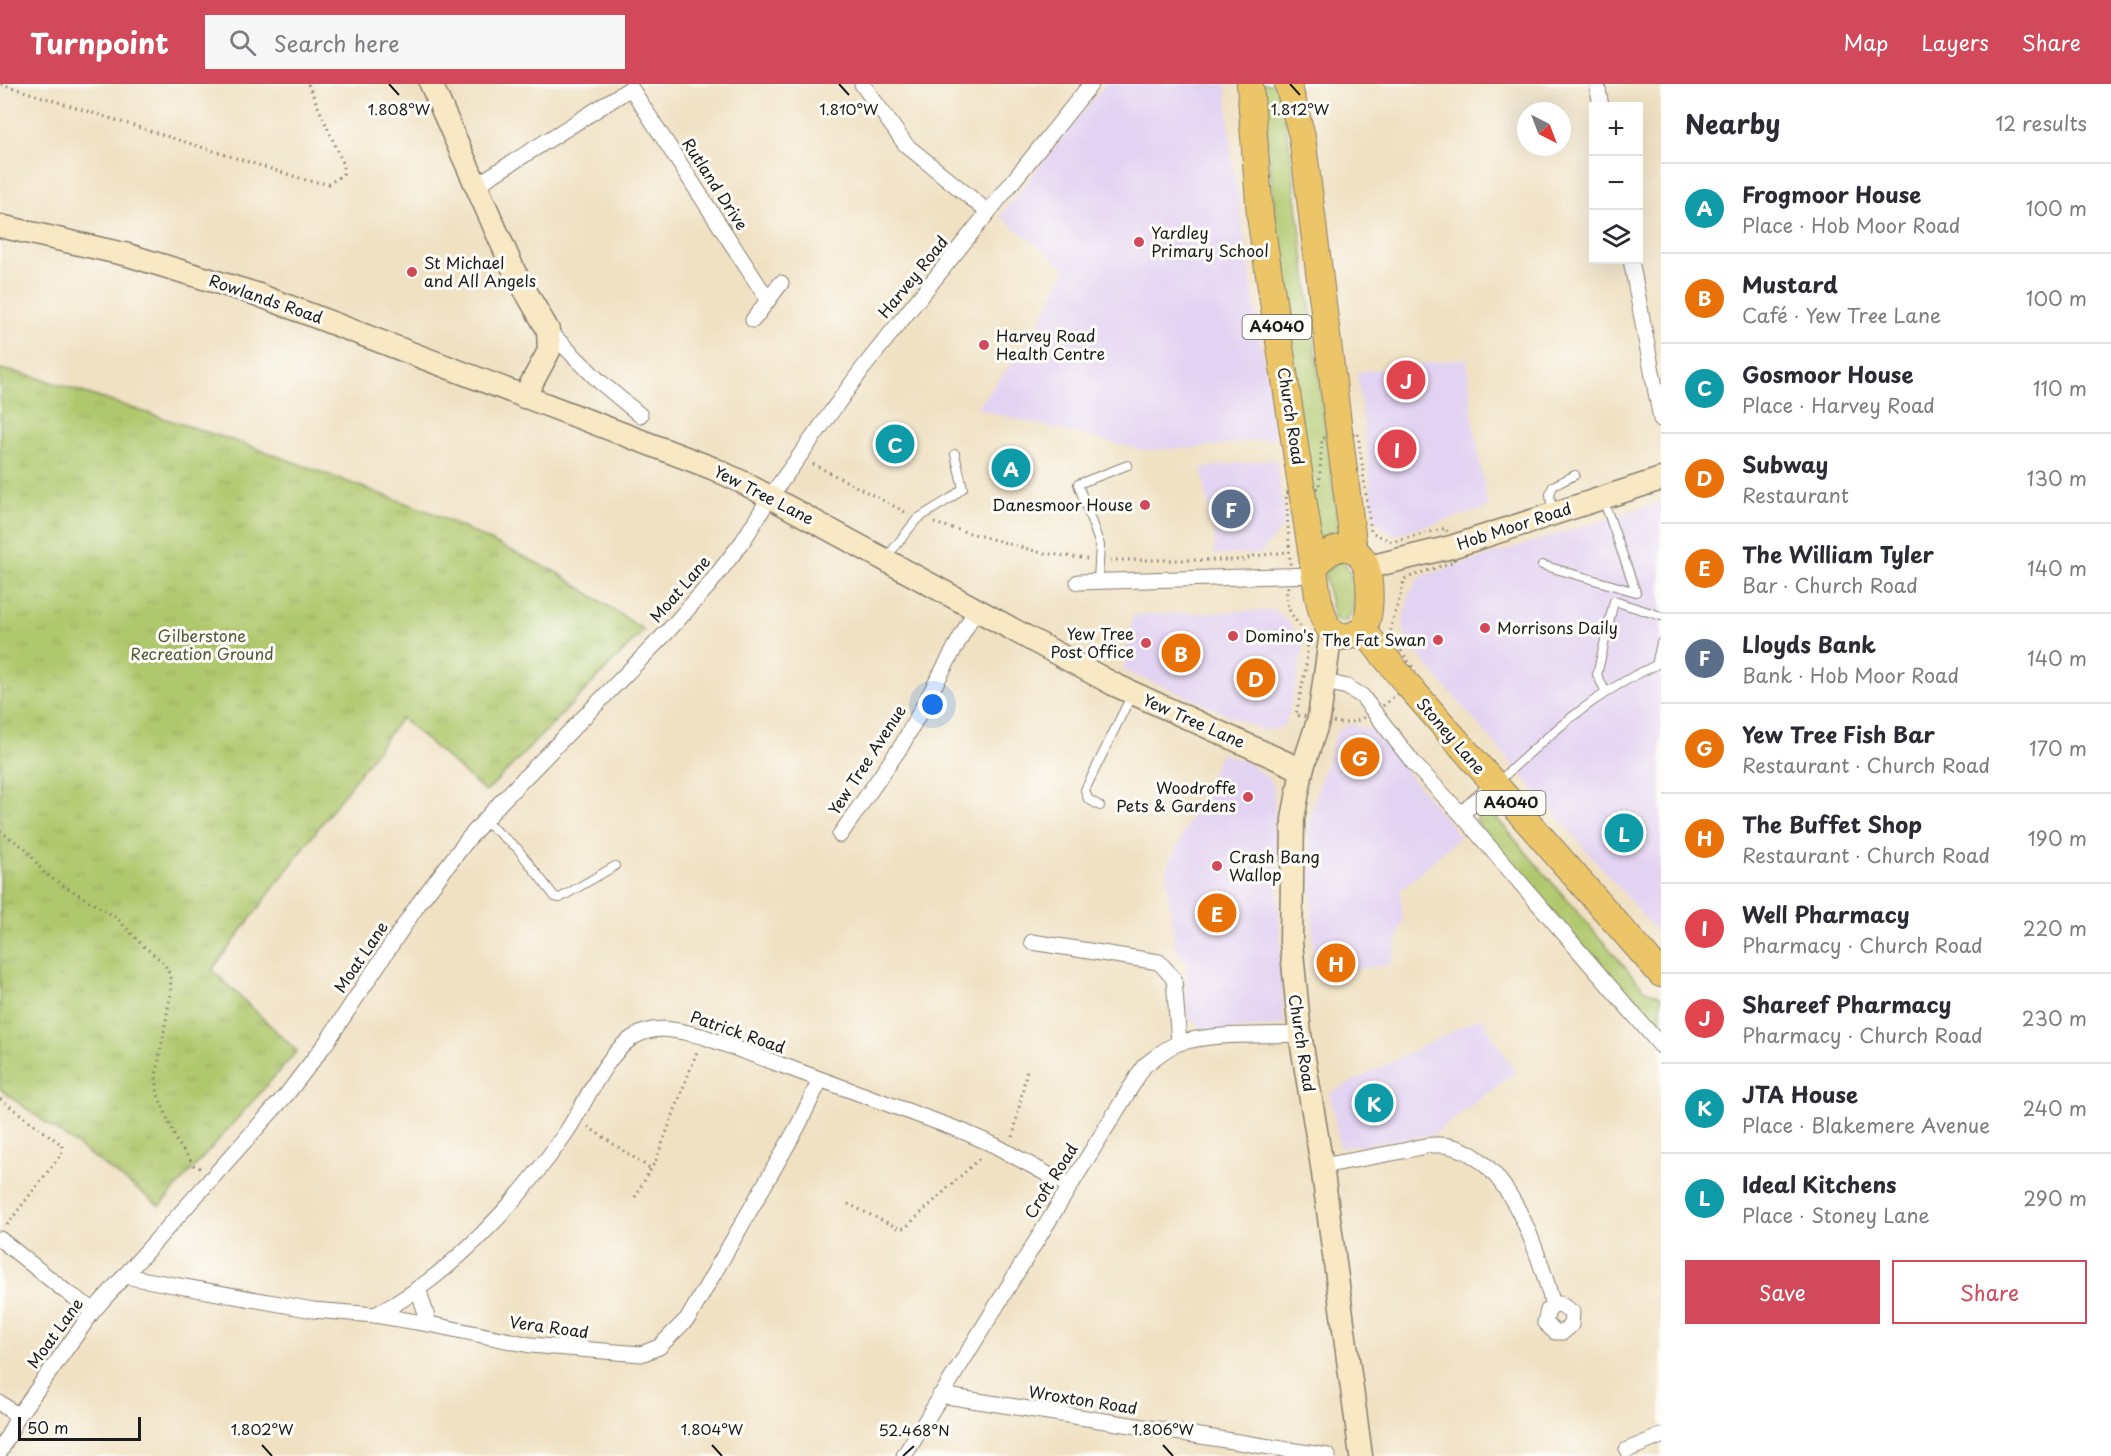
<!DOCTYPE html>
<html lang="en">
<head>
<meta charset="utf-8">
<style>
  :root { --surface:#fff; --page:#f7f7f7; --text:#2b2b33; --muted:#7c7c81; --line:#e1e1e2; --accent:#d1495b }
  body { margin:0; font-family:"Playpen Sans",sans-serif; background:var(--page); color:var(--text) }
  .controls { position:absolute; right:18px; top:18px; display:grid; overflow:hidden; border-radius:0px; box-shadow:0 6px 24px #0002 }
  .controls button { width:54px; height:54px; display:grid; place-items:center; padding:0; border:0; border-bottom:2px solid var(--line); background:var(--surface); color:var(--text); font:30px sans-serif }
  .compass { position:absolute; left:1517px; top:18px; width:54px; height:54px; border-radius:50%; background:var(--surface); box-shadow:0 6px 24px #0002; rotate:138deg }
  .scale { position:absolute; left:18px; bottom:15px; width:123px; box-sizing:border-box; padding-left:6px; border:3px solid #1c1c1c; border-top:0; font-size:16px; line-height:21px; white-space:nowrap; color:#1c1c1c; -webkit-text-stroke:4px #fdfcf7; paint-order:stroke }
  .you { position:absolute; left:933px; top:621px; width:21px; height:21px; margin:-15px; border:4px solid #fff; border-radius:50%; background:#1a73e8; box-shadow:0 0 0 9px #1a73e833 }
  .badge { display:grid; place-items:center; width:39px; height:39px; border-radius:50%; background:var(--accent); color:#fff; font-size:20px; font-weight:700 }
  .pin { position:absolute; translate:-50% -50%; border:3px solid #fff; box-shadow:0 2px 6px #0006 }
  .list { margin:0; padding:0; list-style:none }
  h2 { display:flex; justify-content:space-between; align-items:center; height:78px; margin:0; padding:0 24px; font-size:26px }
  h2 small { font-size:20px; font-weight:400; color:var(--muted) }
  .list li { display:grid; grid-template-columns:39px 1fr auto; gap:18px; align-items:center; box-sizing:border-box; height:90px; padding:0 24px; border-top:2px solid var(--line) }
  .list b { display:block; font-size:22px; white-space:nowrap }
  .list p { margin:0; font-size:20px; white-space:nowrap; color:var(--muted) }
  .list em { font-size:20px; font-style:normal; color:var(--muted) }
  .actions { display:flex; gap:12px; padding:18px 24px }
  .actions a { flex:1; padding:14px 0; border:2px solid var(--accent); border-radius:0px; text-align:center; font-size:21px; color:var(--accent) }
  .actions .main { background:var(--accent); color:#fff }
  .icon { flex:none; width:33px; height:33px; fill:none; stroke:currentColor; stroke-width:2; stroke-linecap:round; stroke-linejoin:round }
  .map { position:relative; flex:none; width:1661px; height:1372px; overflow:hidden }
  header { display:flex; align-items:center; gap:36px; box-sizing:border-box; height:84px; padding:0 30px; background:var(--accent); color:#fff }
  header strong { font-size:28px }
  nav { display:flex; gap:33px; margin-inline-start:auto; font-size:21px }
  .search { width:420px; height:54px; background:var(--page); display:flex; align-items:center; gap:15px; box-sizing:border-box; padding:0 21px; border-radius:0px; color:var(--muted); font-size:22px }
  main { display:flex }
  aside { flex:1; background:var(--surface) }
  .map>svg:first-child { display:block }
  .built { fill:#e3d3f2 }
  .green { fill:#b0c86d; stroke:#667244; stroke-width:1.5 }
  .park { fill:url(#park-tufts); stroke:#667244; stroke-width:1.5 }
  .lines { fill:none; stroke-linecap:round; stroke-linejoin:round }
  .lane-casing { stroke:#867e70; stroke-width:10 }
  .street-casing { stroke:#867e70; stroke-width:17 }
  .secondary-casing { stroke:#867e70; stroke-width:25 }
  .primary-casing { stroke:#867e70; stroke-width:28 }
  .path { stroke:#867e70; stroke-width:3; stroke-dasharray:1.5 4.5; stroke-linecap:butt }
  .lane { stroke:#fff; stroke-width:8 }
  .street { stroke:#fff; stroke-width:15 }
  .secondary { stroke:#f8e8c3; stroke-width:22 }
  .primary { stroke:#edc569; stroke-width:26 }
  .ticks { fill:none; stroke:#1c1c1c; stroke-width:2 }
  .poi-dot { fill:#d1495b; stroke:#fdfcf7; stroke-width:2 }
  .labels { text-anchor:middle; stroke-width:6; stroke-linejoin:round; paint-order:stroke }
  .shield { fill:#fdfcf7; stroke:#605f5e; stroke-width:1.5 }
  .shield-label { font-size:15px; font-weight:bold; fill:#1c1c1c }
  .street-label { font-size:16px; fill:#1c1c1c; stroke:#fdfcf7 }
  .poi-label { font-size:16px; fill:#1c1c1c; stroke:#fdfcf7; text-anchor:start }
  .park-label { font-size:16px; fill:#505838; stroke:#fdfcf7 }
  .ticks-label { font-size:15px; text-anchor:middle; fill:#1c1c1c; stroke:#fdfcf7; stroke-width:6; stroke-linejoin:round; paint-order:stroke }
</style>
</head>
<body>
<header>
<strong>Turnpoint</strong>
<div class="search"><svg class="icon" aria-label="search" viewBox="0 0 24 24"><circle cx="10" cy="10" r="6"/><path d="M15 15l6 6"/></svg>Search here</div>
<nav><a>Map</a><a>Layers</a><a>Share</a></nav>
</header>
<main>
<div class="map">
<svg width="1661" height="1372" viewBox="0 0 1661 1372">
  <defs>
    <pattern id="park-tufts" width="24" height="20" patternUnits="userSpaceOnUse" patternTransform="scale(1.5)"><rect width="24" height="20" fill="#b0c86d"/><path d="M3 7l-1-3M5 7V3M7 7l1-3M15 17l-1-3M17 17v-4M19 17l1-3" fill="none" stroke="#97ab5e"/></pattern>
  </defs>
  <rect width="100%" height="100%" fill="#fdfcf7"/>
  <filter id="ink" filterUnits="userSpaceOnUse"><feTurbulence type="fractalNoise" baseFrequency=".0167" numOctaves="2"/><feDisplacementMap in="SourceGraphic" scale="12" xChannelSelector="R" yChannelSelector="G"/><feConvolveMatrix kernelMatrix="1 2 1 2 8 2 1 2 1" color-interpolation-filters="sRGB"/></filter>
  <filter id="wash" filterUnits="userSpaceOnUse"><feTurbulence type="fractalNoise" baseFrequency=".008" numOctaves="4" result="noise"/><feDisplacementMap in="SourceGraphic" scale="24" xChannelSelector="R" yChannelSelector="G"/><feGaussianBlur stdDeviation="1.35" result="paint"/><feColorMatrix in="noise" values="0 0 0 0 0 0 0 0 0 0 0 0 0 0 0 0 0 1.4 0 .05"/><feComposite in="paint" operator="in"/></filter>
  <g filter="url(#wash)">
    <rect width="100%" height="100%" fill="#f0e1c3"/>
    <g class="built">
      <path d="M1105,0H1226L1232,74L1276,354L1196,364L1142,366L976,325L1033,252L1066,185L1000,132Z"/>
      <path d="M1467,274L1474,344L1488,424L1394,451L1375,436L1357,288Z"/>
      <path d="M1276,375L1285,440L1260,470L1214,471L1215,454L1201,384Z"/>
      <path d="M1661,418V853L1408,559L1402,540L1410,508L1420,493Z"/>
      <path d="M1276,526L1305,556L1289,631L1283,642L1273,646H1262L1168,604L1123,587L1133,531Z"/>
      <path d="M1348,640L1372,646L1460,752L1400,807L1403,836L1390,881L1314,889L1309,740L1316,711L1337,647Z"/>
      <path d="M1221,669L1252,681L1271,697L1274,704L1284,941L1208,948L1187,933V880L1175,864L1166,786Z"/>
      <path d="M1481,933L1515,988L1433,1051L1340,1064L1330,1009Z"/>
    </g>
    <g class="green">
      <path d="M1262,0H1277L1289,58L1339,451L1318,457L1284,225Z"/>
      <path d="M1341,475C1354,487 1360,523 1346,537L1339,538L1334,534L1324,489Z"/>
      <path d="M1486,722L1644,905L1661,912V942L1658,945L1651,943L1479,742L1477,734Z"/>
    </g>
    <path class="park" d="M0,285L32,292L247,361L430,428L558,489L644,546L486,708L401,634L212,886L297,967L160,1122L0,1005Z"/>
  </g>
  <g filter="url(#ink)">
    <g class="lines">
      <g class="lane-casing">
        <g id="lane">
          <path d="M1552,429L1550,410L1553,402L1575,391"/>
          <path d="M886,474L917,435L951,414L963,404L955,370"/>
          <path d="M1542,481L1636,508L1603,415"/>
          <path d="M1098,497L1100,461L1078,400L1128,381"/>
          <path d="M1606,608L1597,591L1614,517L1661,532"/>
          <path d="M1498,698C1547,652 1594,609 1656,581L1661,559"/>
          <path d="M1100,722L1088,715L1085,706L1132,610"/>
          <path d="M484,737L517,764L555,813L560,814L615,782"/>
        </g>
      </g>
      <g class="street-casing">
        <g id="street">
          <path d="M862,0L906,61L988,128"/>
          <path d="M1597,0L1601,22"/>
          <path d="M475,102L631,4L768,216"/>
          <path d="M1631,176L1661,335"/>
          <path d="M753,236L781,199"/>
          <path d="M548,246L599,297L640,331"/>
          <path d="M1078,498L1314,491"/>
          <path d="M1326,598L1347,603L1362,612L1415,681L1461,730"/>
          <path d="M1494,701L1461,730L1661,962"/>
          <path d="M840,751L902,661L975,527"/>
          <path d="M1032,858L1159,878L1174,895L1179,959"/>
          <path d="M1322,1082C1349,1077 1376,1072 1403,1067C1414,1065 1427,1060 1439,1061C1506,1062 1539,1169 1553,1221L1560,1220L1572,1228L1571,1241L1563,1248H1555L1545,1239L1548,1226L1553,1221"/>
          <path d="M0,1155L65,1207L94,1226"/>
          <path d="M124,1192L313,1226L375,1231L429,1240L530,1261L641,1270L659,1263L689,1233L798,1042L820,996"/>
          <path d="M418,1204L429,1240"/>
          <path d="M375,1231C450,1193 521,1115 567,1047C585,1020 605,971 632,954C655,939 678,947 702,952L962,1047L994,1061L1069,1102"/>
          <path d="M940,1311L1328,1372"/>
          <path d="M0,1319L18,1332"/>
          <path d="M1627,1366L1661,1352"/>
          <path d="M0,1368L18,1332L94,1226L287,1010L326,959L419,819L468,755L500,719L668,547L709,501L743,457L770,413L863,284L1091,0"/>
          <path d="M904,1372L1144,982C1155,974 1166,963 1179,959C1217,948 1261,952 1300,950"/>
        </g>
      </g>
      <g class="secondary-casing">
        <g id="secondary">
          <path d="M431,0L515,189L548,246L549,267L524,313"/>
          <path d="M0,142L128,171L256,210L712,384L742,398L1113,600L1302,686"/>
          <path d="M1365,484L1451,463L1661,395"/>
          <path d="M1331,548L1319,634L1302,686L1293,735L1291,858L1300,950L1322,1082L1361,1372"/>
        </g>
      </g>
      <g class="primary-casing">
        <g id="primary">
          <path d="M1250,0L1260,132L1318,512C1324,539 1330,565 1363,546C1372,531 1372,489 1362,474C1347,453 1324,468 1314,485"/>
          <path d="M1288,0L1302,52L1354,466"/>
          <path d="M1363,546L1407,600L1661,890"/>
        </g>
      </g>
      <g class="path">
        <path d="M1,0L309,97L329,100L343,90V79L308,0"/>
        <path d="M1358,350L1371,448L1392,458L1446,444L1455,477L1404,495C1403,507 1390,542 1391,546C1394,560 1408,576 1416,588C1400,609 1369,640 1341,639C1326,638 1311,633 1296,631L1306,583L1308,552C1291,530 1280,522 1291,493L1286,409L1319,404L1322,354Z"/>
        <path d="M813,380L909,430"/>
        <path d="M934,439L1042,469L1088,475"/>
        <path d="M1110,476H1242L1254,472L1288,468"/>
        <path d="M0,747L26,765L45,790L117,834L140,859L164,879L170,891L171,908L156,992L158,1011L177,1058L194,1081L202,1085"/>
        <path d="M0,1015L62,1061V1069L7,1141"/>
        <path d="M588,1043L651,1085"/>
        <path d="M1013,1053L1027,985"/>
        <path d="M635,1113L656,1076L698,965"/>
        <path d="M848,1120L898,1144H905L982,1072"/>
      </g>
      <use href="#lane" class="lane"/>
      <use href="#street" class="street"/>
      <use href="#secondary" class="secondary"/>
      <use href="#primary" class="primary"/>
    </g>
  </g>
  <path class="ticks" d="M389,0L399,11M839,0L849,11M1290,0L1300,11M262,1361L272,1372M712,1361L722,1372M1163,1361L1173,1372M903,1372L914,1362"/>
  <g class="poi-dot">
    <circle cx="1139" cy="158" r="6"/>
    <circle cx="412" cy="188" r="6"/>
    <circle cx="984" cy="261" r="6"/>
    <circle cx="1145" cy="421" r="6"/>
    <circle cx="1485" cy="544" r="6"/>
    <circle cx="1233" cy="552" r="6"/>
    <circle cx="1438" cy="556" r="6"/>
    <circle cx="1146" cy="559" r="6"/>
    <circle cx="1248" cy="713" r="6"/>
    <circle cx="1217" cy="782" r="6"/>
  </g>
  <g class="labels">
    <g class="shield">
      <rect x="1242.5" y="231" width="69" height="24" rx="4.5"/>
      <rect x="1476.5" y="707" width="69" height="24" rx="4.5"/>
    </g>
    <g class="shield-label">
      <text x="1277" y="248">A4040</text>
      <text x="1511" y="724">A4040</text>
    </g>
    <g class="street-label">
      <text transform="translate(715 100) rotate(57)" y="6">Rutland Drive</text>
      <text transform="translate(913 193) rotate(-51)" y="6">Harvey Road</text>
      <text transform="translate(266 215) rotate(19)" y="6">Rowlands Road</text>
      <text transform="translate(1291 332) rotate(81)" y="6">Church Road</text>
      <text transform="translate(764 411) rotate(27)" y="6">Yew Tree Lane</text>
      <text transform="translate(1514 442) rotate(-18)" y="6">Hob Moor Road</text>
      <text transform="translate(680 505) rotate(-49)" y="6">Moat Lane</text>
      <text transform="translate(1194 637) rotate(24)" y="6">Yew Tree Lane</text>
      <text transform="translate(1451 652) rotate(49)" y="6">Stoney Lane</text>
      <text transform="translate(867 676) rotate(-57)" y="6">Yew Tree Avenue</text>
      <text transform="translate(361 873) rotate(-56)" y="6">Moat Lane</text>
      <text transform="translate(738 948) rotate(19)" y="6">Patrick Road</text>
      <text transform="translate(1302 959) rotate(81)" y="6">Church Road</text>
      <text transform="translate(1051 1097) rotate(-58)" y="6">Croft Road</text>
      <text transform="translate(549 1243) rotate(8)" y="6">Vera Road</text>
      <text transform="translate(55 1249) rotate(-54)" y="6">Moat Lane</text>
      <text transform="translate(1083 1316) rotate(9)" y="6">Wroxton Road</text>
    </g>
    <g class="poi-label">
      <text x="1151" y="155">Yardley<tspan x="1151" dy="18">Primary School</tspan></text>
      <text x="424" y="185">St Michael<tspan x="424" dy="18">and All Angels</tspan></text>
      <text x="996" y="258">Harvey Road<tspan x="996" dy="18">Health Centre</tspan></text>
      <text x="1133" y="427" text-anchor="end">Danesmoor House</text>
      <text x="1497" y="550">Morrisons Daily</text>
      <text x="1134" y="556" text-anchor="end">Yew Tree<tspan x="1134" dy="18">Post Office</tspan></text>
      <text x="1245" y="558">Domino's</text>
      <text x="1426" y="562" text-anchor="end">The Fat Swan</text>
      <text x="1236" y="710" text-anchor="end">Woodroffe<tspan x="1236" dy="18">Pets &amp; Gardens</tspan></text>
      <text x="1229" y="779">Crash Bang<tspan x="1229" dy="18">Wallop</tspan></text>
    </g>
    <g class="park-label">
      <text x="202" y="558">Gilberstone<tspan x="202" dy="18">Recreation Ground</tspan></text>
    </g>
  </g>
  <g class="ticks-label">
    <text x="399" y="31">1.808°W</text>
    <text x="849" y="31">1.810°W</text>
    <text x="1300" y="31">1.812°W</text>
    <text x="262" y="1351">1.802°W</text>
    <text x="712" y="1351">1.804°W</text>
    <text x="1163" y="1351">1.806°W</text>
    <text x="914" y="1352">52.468°N</text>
  </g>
</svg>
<div class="controls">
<button>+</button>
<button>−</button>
<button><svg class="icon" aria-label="layers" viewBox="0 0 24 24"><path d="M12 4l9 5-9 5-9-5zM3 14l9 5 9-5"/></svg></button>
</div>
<svg class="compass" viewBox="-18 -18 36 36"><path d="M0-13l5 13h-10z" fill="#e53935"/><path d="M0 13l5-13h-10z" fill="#7c7c81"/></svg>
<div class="scale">50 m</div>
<div class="you"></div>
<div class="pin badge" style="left:1011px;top:384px;background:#0f9aa8">A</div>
<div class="pin badge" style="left:1181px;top:569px;background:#e8710a">B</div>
<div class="pin badge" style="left:895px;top:360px;background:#0f9aa8">C</div>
<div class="pin badge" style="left:1256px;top:594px;background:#e8710a">D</div>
<div class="pin badge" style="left:1217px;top:829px;background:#e8710a">E</div>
<div class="pin badge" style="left:1231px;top:425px;background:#5c6f8a">F</div>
<div class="pin badge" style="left:1360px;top:673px;background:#e8710a">G</div>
<div class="pin badge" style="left:1336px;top:879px;background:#e8710a">H</div>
<div class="pin badge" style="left:1397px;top:365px;background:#e0444e">I</div>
<div class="pin badge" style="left:1406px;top:296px;background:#e0444e">J</div>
<div class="pin badge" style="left:1374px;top:1019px;background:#0f9aa8">K</div>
<div class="pin badge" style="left:1624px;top:749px;background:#0f9aa8">L</div>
</div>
<aside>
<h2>Nearby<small>12 results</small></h2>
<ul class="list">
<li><span class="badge" style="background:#0f9aa8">A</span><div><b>Frogmoor House</b><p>Place · Hob Moor Road</p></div><em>100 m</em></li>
<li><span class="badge" style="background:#e8710a">B</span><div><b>Mustard</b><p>Café · Yew Tree Lane</p></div><em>100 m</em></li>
<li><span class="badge" style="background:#0f9aa8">C</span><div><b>Gosmoor House</b><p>Place · Harvey Road</p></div><em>110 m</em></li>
<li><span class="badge" style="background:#e8710a">D</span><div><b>Subway</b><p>Restaurant</p></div><em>130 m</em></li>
<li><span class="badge" style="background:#e8710a">E</span><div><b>The William Tyler</b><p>Bar · Church Road</p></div><em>140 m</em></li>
<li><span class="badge" style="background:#5c6f8a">F</span><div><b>Lloyds Bank</b><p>Bank · Hob Moor Road</p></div><em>140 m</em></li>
<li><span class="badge" style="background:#e8710a">G</span><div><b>Yew Tree Fish Bar</b><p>Restaurant · Church Road</p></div><em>170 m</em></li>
<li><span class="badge" style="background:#e8710a">H</span><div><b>The Buffet Shop</b><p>Restaurant · Church Road</p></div><em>190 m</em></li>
<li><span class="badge" style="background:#e0444e">I</span><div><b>Well Pharmacy</b><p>Pharmacy · Church Road</p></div><em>220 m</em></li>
<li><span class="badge" style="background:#e0444e">J</span><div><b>Shareef Pharmacy</b><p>Pharmacy · Church Road</p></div><em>230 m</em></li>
<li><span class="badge" style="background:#0f9aa8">K</span><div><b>JTA House</b><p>Place · Blakemere Avenue</p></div><em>240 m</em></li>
<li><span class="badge" style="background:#0f9aa8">L</span><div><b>Ideal Kitchens</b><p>Place · Stoney Lane</p></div><em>290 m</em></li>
</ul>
<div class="actions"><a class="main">Save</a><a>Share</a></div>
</aside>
</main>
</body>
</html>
